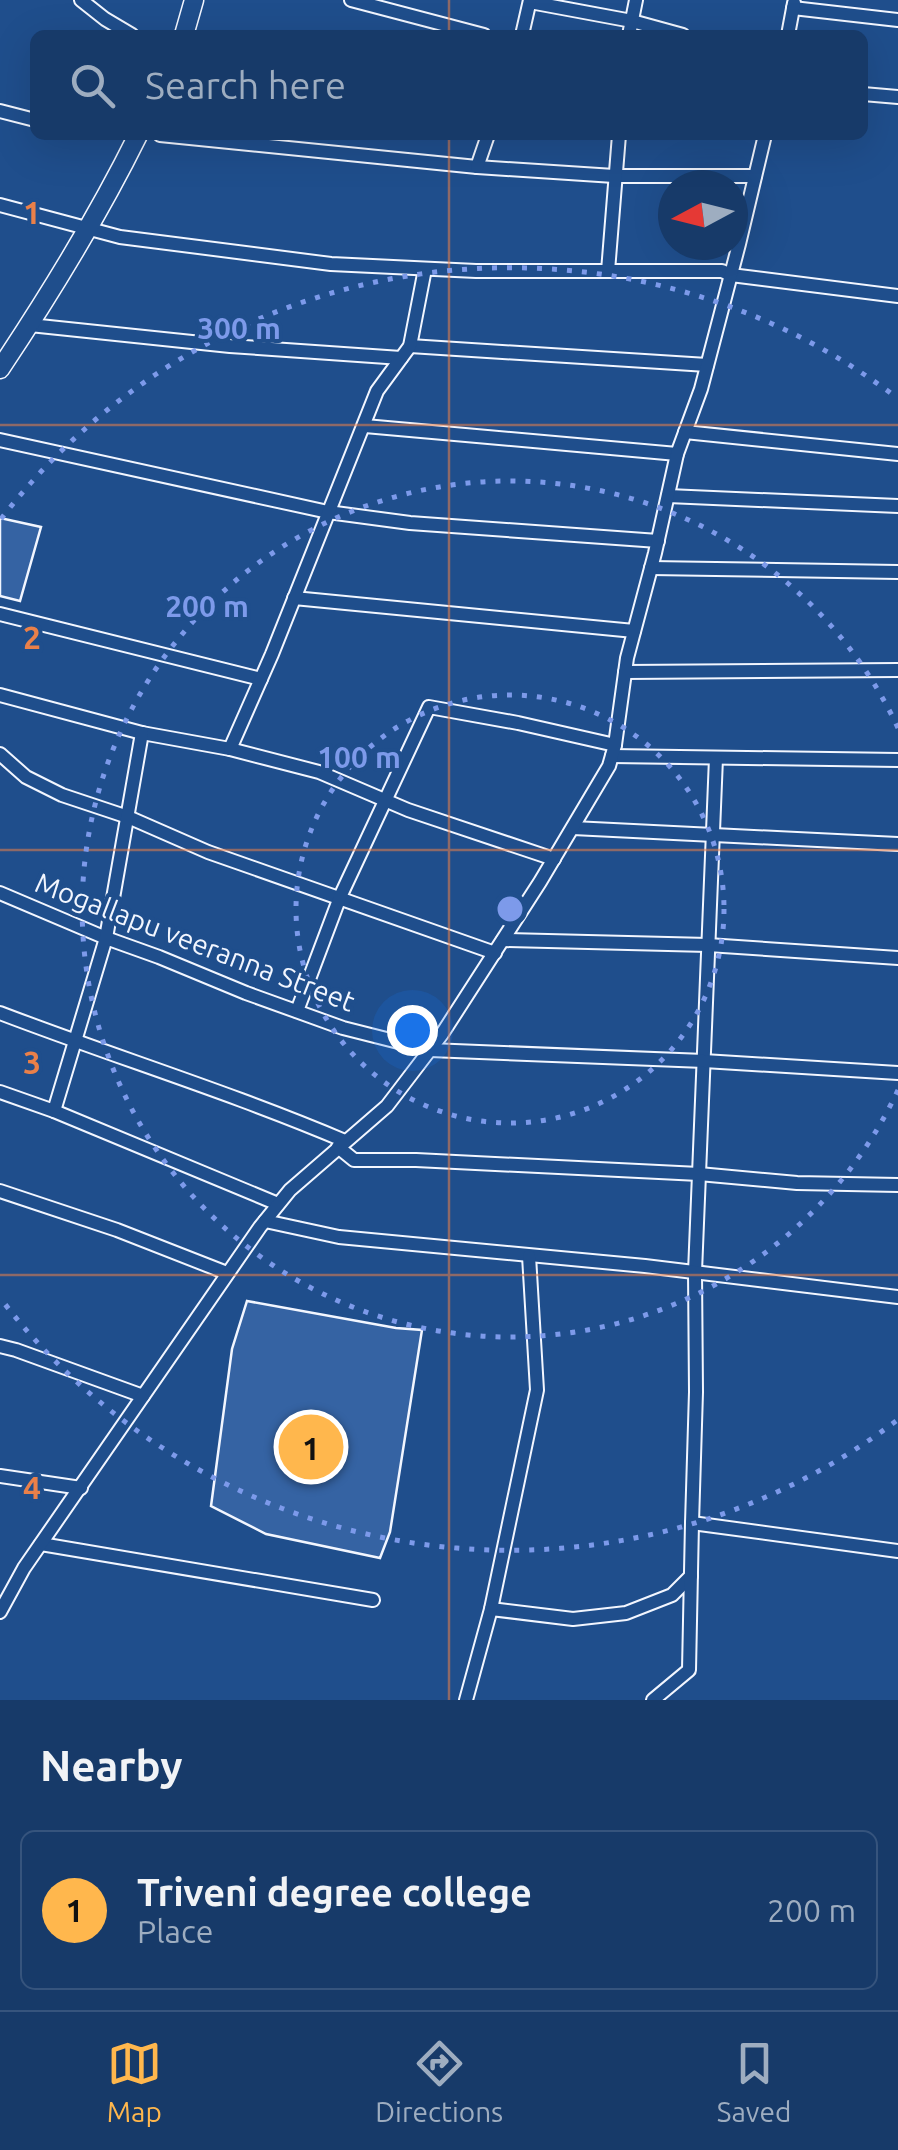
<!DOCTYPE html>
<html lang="en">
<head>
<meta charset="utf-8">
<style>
  :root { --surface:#173a69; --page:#244571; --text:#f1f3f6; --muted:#9eadc0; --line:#36547d; --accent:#ffb74d }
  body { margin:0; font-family:Ubuntu,sans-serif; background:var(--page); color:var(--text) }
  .compass { position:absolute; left:658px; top:170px; width:90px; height:90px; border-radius:50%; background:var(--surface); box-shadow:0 10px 40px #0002; rotate:263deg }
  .you { position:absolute; left:412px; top:1030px; width:35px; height:35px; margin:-25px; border:8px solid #fff; border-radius:50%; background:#1a73e8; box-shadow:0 0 0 15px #1a73e833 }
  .badge { display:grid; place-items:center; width:65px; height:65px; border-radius:50%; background:var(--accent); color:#111; font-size:32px; font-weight:700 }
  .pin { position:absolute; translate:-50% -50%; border:5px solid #fff; box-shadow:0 2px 10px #0006 }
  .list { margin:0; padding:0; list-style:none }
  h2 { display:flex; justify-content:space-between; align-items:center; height:130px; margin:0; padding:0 40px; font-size:42px }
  h2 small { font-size:32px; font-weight:400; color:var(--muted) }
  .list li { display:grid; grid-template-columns:65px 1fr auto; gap:30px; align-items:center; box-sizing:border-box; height:160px; margin:0 20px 20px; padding:0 20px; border:2px solid var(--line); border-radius:15px }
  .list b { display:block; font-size:38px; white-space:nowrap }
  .list p { margin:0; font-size:32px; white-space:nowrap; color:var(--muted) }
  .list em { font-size:32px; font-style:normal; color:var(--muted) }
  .icon { flex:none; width:55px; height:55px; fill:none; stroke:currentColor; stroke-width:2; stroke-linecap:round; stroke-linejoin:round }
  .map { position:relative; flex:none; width:898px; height:1700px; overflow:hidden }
  .search { position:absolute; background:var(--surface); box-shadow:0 10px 40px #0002; left:30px; right:30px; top:30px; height:110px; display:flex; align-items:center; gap:25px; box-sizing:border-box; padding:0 35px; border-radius:15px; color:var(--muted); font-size:38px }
  .sheet { height:310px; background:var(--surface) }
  nav { display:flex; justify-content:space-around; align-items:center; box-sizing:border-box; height:140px; border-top:2px solid var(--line); background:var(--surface); font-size:28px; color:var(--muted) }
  nav a { display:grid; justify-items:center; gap:5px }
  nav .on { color:var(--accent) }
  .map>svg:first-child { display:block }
  .building { fill:#3563a3; stroke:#f2f6ff; stroke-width:2.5 }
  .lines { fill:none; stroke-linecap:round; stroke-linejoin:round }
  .minor-casing { stroke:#f2f6ff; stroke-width:16 }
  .secondary-casing { stroke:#f2f6ff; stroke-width:21 }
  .minor { stroke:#1f4e8c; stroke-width:12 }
  .secondary { stroke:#1f4e8c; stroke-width:18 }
  .grid { fill:none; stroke:#ea8049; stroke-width:2.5; stroke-opacity:0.55 }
  .ring { fill:none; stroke:#7d9aea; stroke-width:5; stroke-dasharray:5 10 }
  .labels { text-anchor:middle; stroke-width:8; stroke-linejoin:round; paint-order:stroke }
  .street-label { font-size:28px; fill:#f2f6ff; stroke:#1f4e8c }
  .grid-label { font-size:32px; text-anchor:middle; font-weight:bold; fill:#ea8049; stroke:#1f4e8c; stroke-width:8; stroke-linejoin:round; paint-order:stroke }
  .centre { fill:#7d9aea; stroke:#1f4e8c; stroke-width:5 }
  .ring-label { font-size:30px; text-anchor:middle; font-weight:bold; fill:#7d9aea; stroke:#1f4e8c; stroke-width:8; stroke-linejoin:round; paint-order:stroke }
</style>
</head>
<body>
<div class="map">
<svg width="898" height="1700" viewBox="0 0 898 1700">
  <rect width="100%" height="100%" fill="#1f4e8c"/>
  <g class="building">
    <path d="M0,518L41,527L20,601L0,596Z"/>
    <path d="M247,1301L396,1328L422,1330L390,1532L380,1558L266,1534L211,1506L232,1349Z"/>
  </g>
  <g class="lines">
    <g class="minor-casing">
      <g id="minor">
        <path d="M81,0L105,19L132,35"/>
        <path d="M351,0L484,35"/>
        <path d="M530,2L632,21L683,35"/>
        <path d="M793,8L898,20"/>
        <path d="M522,35L530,0"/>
        <path d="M629,35L636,0"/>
        <path d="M788,35L794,3"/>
        <path d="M863,94L898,97"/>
        <path d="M0,111L35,120"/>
        <path d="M160,135L477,167L614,176H755"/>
        <path d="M477,167L488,135"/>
        <path d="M0,205L120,237L331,264L476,271H722L731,275L898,296"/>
        <path d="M608,271L619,135"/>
        <path d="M30,325L230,346L401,358"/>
        <path d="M410,346L707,365"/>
        <path d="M365,426L677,454"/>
        <path d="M685,432L898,454"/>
        <path d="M0,440L328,512L410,523L658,541"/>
        <path d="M668,496L898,506"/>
        <path d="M651,568L898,572"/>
        <path d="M294,598L634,631"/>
        <path d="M0,614L261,679"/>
        <path d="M625,672L898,670"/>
        <path d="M0,695L142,733L230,749L319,772L408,810L554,859"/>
        <path d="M230,749L272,654L377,391L410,346L425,269"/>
        <path d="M0,754L26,777L62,795L128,817L208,852L495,953"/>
        <path d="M612,756L898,760"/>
        <path d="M716,758L695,1272L696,1392L692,1523L898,1551"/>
        <path d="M573,828L898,844"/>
        <path d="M0,893L106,938L159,957L246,993L343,1028L430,1050L704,1061L898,1073"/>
        <path d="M503,940L708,945L898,958"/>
        <path d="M297,1011L340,897L429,707L518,723L615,745"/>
        <path d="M0,1013C115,1057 232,1093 345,1141"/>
        <path d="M0,1092L54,1111L278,1204"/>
        <path d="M54,1111L106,938L142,733"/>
        <path d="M338,1147L354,1160H416L699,1174L797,1183L898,1185"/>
        <path d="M0,1191L117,1230L227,1273"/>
        <path d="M265,1221L339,1237L645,1266L898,1297"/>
        <path d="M0,1346L16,1350L143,1396"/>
        <path d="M0,1476L81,1488"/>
        <path d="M41,1544L373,1600"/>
        <path d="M491,1609L573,1619L626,1613L672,1595L691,1576"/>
        <path d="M0,1612L24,1568L260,1227L290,1190L387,1106L442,1034L540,882L609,766L615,745L627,658L655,553L677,454L701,389L739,244L765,135"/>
        <path d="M466,1700L491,1609L537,1390L529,1256"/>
        <path d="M653,1700L689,1670L692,1523"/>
      </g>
    </g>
    <g class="secondary-casing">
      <g id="secondary">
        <path d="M184,35L194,0"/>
        <path d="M0,369C50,294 98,216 138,135"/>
      </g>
    </g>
    <use href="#minor" class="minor"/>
    <use href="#secondary" class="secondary"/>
  </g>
  <path class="grid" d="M449,0V35M449,135V1700M0,425H898M0,850H898M0,1275H898"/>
  <g class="ring">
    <circle cx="510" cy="909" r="214"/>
    <path d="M898 1090A428 428 0 1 1 898 728"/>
    <path d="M896 1421A641 641 0 0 1 1 1299M1 519A641 641 0 0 1 896 397"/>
  </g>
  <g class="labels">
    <g class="street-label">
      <text transform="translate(195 942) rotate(21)" y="10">Mogallapu veeranna Street</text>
    </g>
  </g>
  <g class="grid-label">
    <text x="32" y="224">1</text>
    <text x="32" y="649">2</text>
    <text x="32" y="1074">3</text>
    <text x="32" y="1499">4</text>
  </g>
  <circle cx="510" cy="909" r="15" class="centre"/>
  <g class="ring-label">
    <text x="239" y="339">300 m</text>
    <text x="207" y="617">200 m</text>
    <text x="359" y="768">100 m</text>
  </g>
</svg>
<svg class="compass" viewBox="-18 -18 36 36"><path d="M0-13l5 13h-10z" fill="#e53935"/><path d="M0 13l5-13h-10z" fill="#9eadc0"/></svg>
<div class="you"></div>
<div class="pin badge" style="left:311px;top:1447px">1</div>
<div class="search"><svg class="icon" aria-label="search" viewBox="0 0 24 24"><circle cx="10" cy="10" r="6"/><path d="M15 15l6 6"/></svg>Search here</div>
</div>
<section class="sheet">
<h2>Nearby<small></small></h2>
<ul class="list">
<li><span class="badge">1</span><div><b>Triveni degree college</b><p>Place</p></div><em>200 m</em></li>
</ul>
</section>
<nav>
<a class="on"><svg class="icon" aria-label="map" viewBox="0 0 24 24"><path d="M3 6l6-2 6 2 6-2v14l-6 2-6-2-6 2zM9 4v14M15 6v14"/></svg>Map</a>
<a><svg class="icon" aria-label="directions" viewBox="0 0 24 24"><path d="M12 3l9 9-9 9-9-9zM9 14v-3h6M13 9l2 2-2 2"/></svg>Directions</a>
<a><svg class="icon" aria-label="saved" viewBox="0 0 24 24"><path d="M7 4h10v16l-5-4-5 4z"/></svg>Saved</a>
</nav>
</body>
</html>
